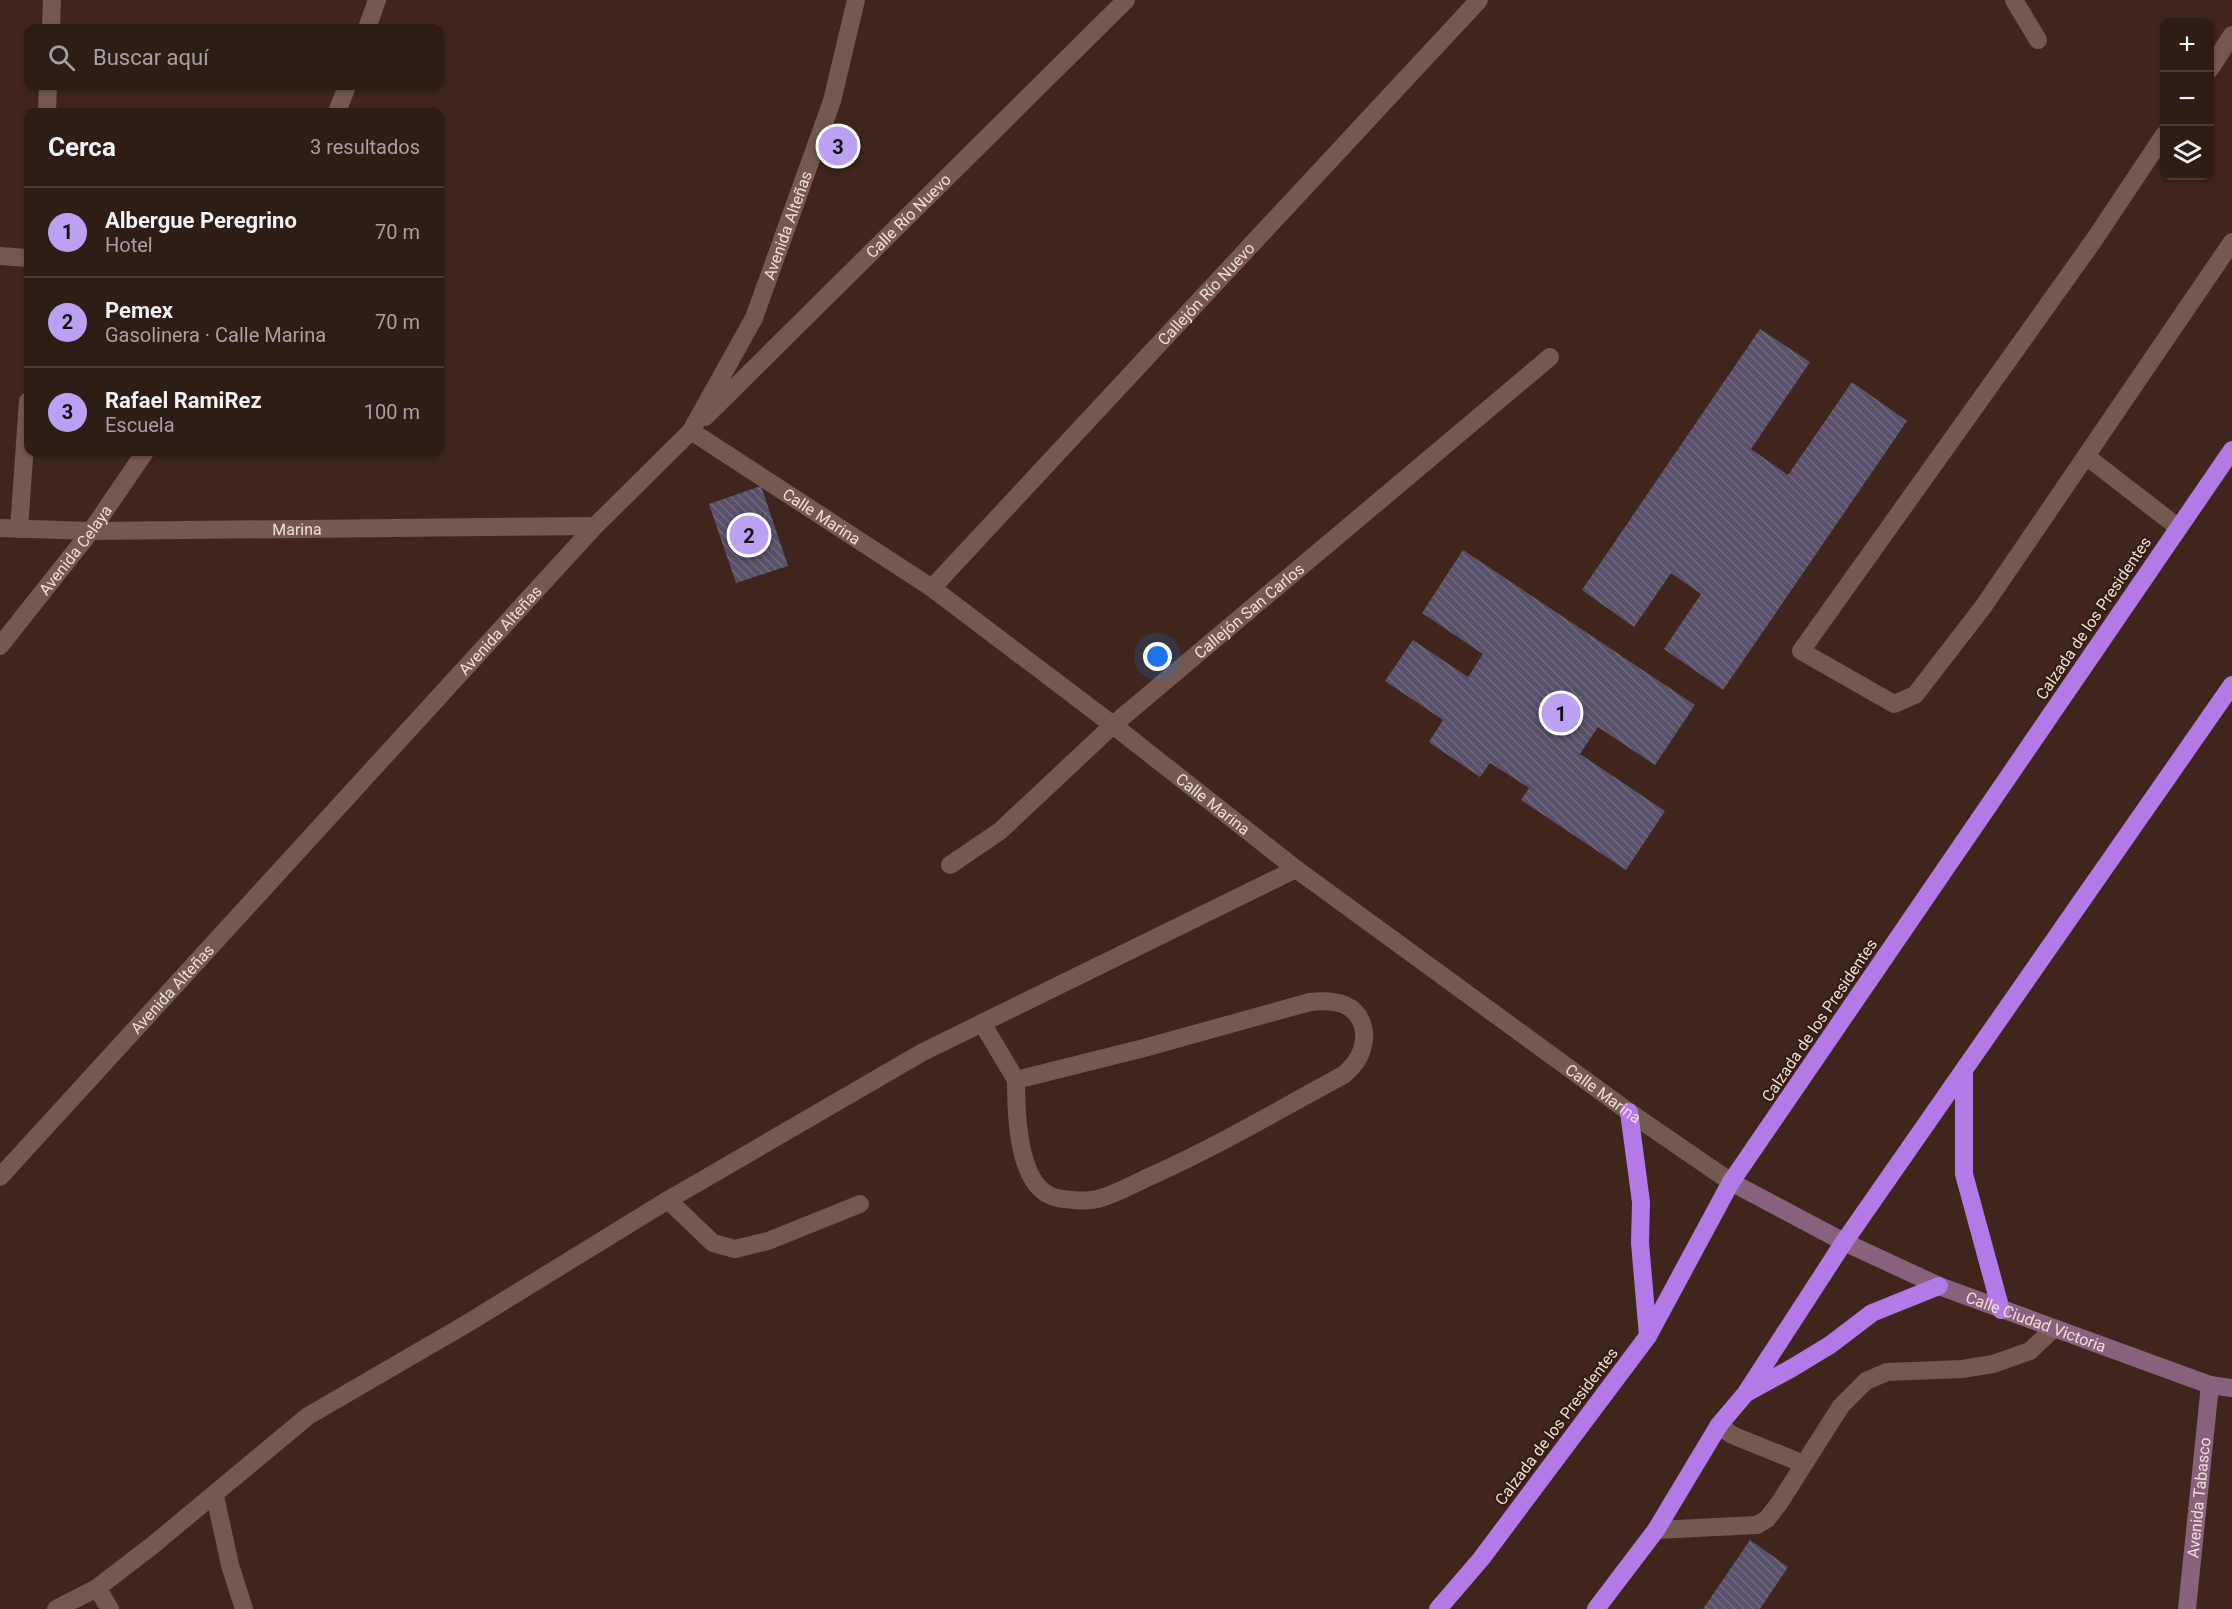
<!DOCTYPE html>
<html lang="es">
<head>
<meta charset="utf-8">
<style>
  :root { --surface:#2e1c15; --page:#3a2922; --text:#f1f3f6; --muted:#a7a1a0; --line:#493a34; --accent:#bca0f2 }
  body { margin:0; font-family:Roboto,sans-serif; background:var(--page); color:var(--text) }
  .controls { position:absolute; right:18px; top:18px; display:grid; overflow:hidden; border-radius:12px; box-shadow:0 2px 4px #0004 }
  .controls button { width:54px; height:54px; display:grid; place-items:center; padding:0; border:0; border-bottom:2px solid var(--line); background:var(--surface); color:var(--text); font:30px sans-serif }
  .you { position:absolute; left:1158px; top:657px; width:21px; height:21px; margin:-15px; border:4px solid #fff; border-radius:50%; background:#1a73e8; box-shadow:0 0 0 9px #1a73e833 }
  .badge { display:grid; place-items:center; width:39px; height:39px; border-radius:50%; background:var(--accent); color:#111; font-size:20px; font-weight:700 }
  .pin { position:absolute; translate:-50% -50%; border:3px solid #fff; box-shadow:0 2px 6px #0006 }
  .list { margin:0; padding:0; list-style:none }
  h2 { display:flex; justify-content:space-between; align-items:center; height:78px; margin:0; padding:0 24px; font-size:26px }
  h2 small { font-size:20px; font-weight:400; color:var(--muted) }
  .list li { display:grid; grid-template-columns:39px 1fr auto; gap:18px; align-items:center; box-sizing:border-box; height:90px; padding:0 24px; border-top:2px solid var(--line) }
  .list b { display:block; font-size:22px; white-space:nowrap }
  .list p { margin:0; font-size:20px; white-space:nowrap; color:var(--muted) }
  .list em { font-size:20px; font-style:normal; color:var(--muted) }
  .icon { flex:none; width:33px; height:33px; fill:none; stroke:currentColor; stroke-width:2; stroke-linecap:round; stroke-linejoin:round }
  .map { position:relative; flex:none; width:2232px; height:1609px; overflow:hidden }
  .search { position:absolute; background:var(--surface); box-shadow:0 2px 4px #0004; left:24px; top:24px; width:420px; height:66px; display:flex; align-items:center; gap:15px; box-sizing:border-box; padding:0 21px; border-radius:12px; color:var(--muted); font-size:22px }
  .panel { position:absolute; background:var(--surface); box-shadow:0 2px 4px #0004; left:24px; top:108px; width:420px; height:348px; border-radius:12px }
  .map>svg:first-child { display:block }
  .building { fill:url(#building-back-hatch) }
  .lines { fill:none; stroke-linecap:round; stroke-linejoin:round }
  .lane { stroke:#74594e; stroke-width:18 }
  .street { stroke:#74594e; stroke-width:18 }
  .secondary { stroke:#88627c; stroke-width:18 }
  .highway { stroke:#b578e7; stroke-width:18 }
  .labels { text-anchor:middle; stroke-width:4.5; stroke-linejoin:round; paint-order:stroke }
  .street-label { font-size:16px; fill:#efdfd8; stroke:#331c12 }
</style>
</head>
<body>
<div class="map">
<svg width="2232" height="1609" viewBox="0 0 2232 1609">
  <defs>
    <pattern id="building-back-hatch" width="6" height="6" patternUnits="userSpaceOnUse" patternTransform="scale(1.5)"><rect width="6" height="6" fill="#585169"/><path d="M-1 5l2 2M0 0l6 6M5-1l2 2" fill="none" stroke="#706a7e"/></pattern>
  </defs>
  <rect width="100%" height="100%" fill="#3e261c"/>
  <g class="building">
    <path d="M1760,329L1810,362L1751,449L1788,475L1852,382L1907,421L1723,690L1664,649L1701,594L1671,573L1634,627L1582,590Z"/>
    <path d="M761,486L788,566L736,583L709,504Z"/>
    <path d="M1463,550L1695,705L1655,765L1598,727L1580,754L1665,811L1626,870L1521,800L1529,788L1490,763L1480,777L1429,742L1443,720L1385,681L1413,640L1468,677L1483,654L1422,613Z"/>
    <path d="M1750,1540L1788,1567L1760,1609H1703Z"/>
  </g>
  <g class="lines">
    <g class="lane">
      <path d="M2210,69L2232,35"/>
      <path d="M2164,135L2094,240L1801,651L1894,704L1915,695L1983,607L2232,242"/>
      <path d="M2086,456L2179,528"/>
      <path d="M982,1023L1016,1080L1144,1048L1310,1002C1335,999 1360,1003 1364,1032C1365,1040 1362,1053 1357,1060C1354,1065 1349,1070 1345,1074C1281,1109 1218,1146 1151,1176C1135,1183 1118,1193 1101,1198C1090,1202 1058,1201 1047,1194C1017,1176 1016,1111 1016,1080"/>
      <path d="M668,1200L713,1243L735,1249L768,1241L860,1204"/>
      <path d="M1719,1425L1732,1435L1804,1464"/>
      <path d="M215,1496L230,1565L244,1609"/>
      <path d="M1656,1530L1757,1525L1767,1519L1780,1502L1841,1406L1866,1381L1887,1372L1962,1369L1993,1364L2030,1351L2053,1329"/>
      <path d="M97,1588L110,1609"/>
      <path d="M56,1609L97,1588L153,1545L308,1416L468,1323L668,1200L923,1052L1296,869"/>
    </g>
    <g class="street">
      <path d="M2014,0L2038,40"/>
      <path d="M51,28L52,0"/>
      <path d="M367,28L377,0"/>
      <path d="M47,112L48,86"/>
      <path d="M337,112L347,86"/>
      <path d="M0,256L28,258"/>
      <path id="s1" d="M705,417L1126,0"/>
      <path id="s2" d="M691,431L932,588L1113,725L1296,869L1629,1112L1731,1182"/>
      <path id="s3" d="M0,528L91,531L595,526"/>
      <path d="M19,529L28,401"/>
      <path id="s4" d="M932,588L1479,0"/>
      <path id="s5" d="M0,646L91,531L145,452"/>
      <path id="s6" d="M950,865L1000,831L1113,725L1550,357"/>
      <path id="s7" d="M0,1177L595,526L691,431L754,318L832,101L856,0"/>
    </g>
    <g class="secondary">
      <path id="s8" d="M1731,1182L1844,1242L1939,1286L2210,1385L2232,1388"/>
      <path id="s9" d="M2187,1609L2210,1385"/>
    </g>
    <g class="highway">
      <path d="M1964,1070V1174L2001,1310"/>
      <path d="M1629,1112L1641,1202L1640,1243L1648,1336"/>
      <path d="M1748,1392L1792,1368L1830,1345L1872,1313L1939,1286"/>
      <path d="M1438,1609L1481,1559L1648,1336L1731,1182L2232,450"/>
      <path d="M1596,1609L1656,1530L1719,1425L1746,1393L1844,1242L2232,685"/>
    </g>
  </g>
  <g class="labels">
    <g class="street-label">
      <text dy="6" stroke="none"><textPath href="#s1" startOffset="286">Calle Río Nuevo</textPath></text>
      <text dy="6" stroke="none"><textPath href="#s7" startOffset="1245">Avenida Alteñas</textPath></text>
      <text dy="6" stroke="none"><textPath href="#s4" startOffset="402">Callejón Río Nuevo</textPath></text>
      <text dy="6" stroke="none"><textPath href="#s2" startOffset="156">Calle Marina</textPath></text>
      <text dy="6" stroke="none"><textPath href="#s3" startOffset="297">Marina</textPath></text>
      <text dy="6" stroke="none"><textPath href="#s5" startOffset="122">Avenida Celaya</textPath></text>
      <text dy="6" stroke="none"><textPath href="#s6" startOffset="393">Callejón San Carlos</textPath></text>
      <text transform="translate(2093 618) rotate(-56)" y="6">Calzada de los Presidentes</text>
      <text dy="6" stroke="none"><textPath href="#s7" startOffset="741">Avenida Alteñas</textPath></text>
      <text dy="6" stroke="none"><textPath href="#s2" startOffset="642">Calle Marina</textPath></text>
      <text dy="6" stroke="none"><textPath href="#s7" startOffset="255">Avenida Alteñas</textPath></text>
      <text transform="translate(1819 1020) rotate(-56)" y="6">Calzada de los Presidentes</text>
      <text dy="6" stroke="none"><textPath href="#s2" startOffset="1128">Calle Marina</textPath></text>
      <text dy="6" stroke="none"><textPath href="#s8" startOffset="336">Calle Ciudad Victoria</textPath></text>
      <text transform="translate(1556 1426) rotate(-53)" y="6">Calzada de los Presidentes</text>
      <text dy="6" stroke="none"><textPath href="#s9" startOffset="112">Avenida Tabasco</textPath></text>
    </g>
  </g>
</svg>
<div class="controls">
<button>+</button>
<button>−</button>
<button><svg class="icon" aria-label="layers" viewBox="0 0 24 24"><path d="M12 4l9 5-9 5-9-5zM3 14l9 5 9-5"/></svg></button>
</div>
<div class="you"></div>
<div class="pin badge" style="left:1561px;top:713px">1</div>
<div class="pin badge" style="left:749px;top:535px">2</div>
<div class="pin badge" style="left:838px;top:146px">3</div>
<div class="search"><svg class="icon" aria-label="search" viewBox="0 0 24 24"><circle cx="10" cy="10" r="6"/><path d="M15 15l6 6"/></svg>Buscar aquí</div>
<section class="panel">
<h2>Cerca<small>3 resultados</small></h2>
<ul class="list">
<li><span class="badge">1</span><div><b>Albergue Peregrino</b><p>Hotel</p></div><em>70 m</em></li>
<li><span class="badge">2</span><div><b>Pemex</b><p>Gasolinera · Calle Marina</p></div><em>70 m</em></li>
<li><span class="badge">3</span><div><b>Rafael RamiRez</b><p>Escuela</p></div><em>100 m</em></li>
</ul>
</section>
</div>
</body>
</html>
